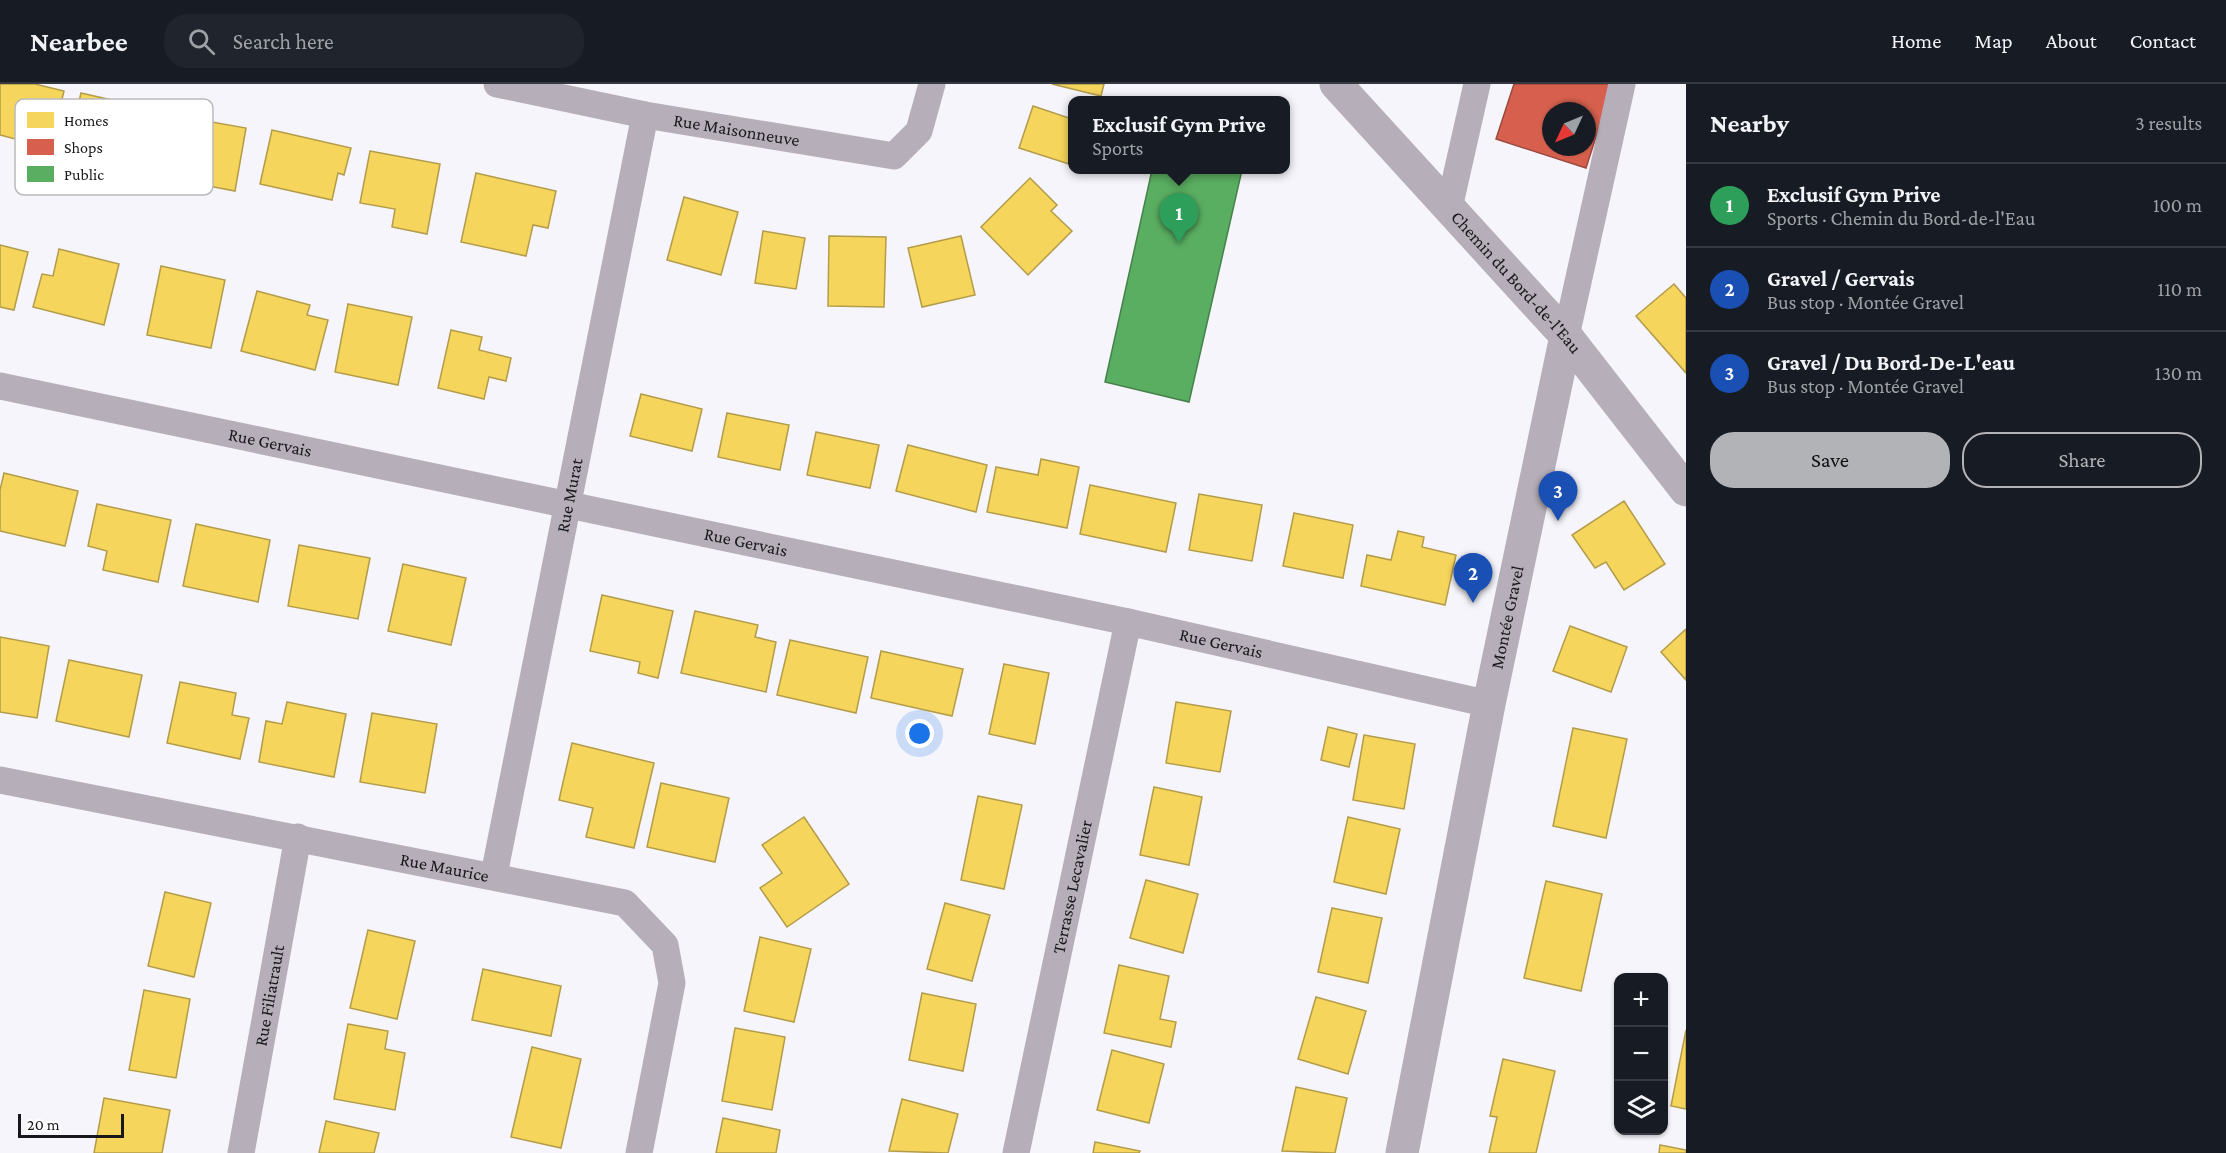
<!DOCTYPE html>
<html lang="en">
<head>
<meta charset="utf-8">
<style>
  :root { --surface:#171b24; --page:#20242c; --text:#f1f3f6; --muted:#9ea1a6; --line:#363941; --accent:#b2b3b7 }
  body { margin:0; font-family:"Crimson Pro",serif; background:var(--page); color:var(--text) }
  .controls { position:absolute; right:18px; bottom:18px; display:grid; overflow:hidden; border-radius:12px; box-shadow:0 2px 4px #0004 }
  .controls button { width:54px; height:54px; display:grid; place-items:center; padding:0; border:0; border-bottom:2px solid var(--line); background:var(--surface); color:var(--text); font:30px sans-serif }
  .compass { position:absolute; left:1542px; top:18px; width:54px; height:54px; border-radius:50%; background:var(--surface); box-shadow:0 2px 4px #0004; rotate:226deg }
  .scale { position:absolute; left:18px; bottom:15px; width:106px; box-sizing:border-box; padding-left:6px; border:3px solid #18181c; border-top:0; font-size:16px; line-height:21px; white-space:nowrap; color:#18181c; -webkit-text-stroke:4px #fff; paint-order:stroke }
  .you { position:absolute; left:920px; top:650px; width:21px; height:21px; margin:-15px; border:4px solid #fff; border-radius:50%; background:#1a73e8; box-shadow:0 0 0 9px #1a73e833 }
  .badge { display:grid; place-items:center; width:39px; height:39px; border-radius:50%; background:var(--accent); color:#fff; font-size:20px; font-weight:700 }
  .pin { position:absolute; translate:-50% -50px; filter:drop-shadow(0 2px 3px #0008) }
  .pin::after { content:''; position:absolute; top:32px; width:21px; height:18px; background:inherit; clip-path:polygon(0 0,100% 0,50% 100%) }
  .popup { position:absolute; left:1068px; top:12px; width:222px; height:78px; box-sizing:border-box; display:grid; place-content:center; border-radius:12px; background:var(--surface); filter:drop-shadow(0 2px 4px #0005); font-size:20px; white-space:nowrap; color:var(--muted) }
  .popup b { font-size:22px; color:var(--text) }
  .popup::after { content:''; position:absolute; left:50%; top:100%; margin-left:-12px; border:12px solid transparent; border-top-color:var(--surface) }
  .list { margin:0; padding:0; list-style:none }
  h2 { display:flex; justify-content:space-between; align-items:center; height:78px; margin:0; padding:0 24px; font-size:26px }
  h2 small { font-size:20px; font-weight:400; color:var(--muted) }
  .list li { display:grid; grid-template-columns:39px 1fr auto; gap:18px; align-items:center; box-sizing:border-box; height:84px; padding:0 24px; border-top:2px solid var(--line) }
  .list b { display:block; font-size:22px; white-space:nowrap }
  .list p { margin:0; font-size:20px; white-space:nowrap; color:var(--muted) }
  .list em { font-size:20px; font-style:normal; color:var(--muted) }
  .actions { display:flex; gap:12px; padding:18px 24px }
  .actions a { flex:1; padding:14px 0; border:2px solid var(--accent); border-radius:24px; text-align:center; font-size:21px; color:var(--accent) }
  .actions .main { background:var(--accent); color:#111 }
  .icon { flex:none; width:33px; height:33px; fill:none; stroke:currentColor; stroke-width:2; stroke-linecap:round; stroke-linejoin:round }
  .map { position:relative; flex:none; width:1686px; height:1069px; overflow:hidden }
  header { display:flex; align-items:center; gap:36px; box-sizing:border-box; height:84px; padding:0 30px; background:var(--surface); border-bottom:2px solid var(--line) }
  header strong { font-size:28px }
  nav { display:flex; gap:33px; margin-inline-start:auto; font-size:21px }
  .search { width:420px; height:54px; background:var(--page); display:flex; align-items:center; gap:15px; box-sizing:border-box; padding:0 21px; border-radius:24px; color:var(--muted); font-size:22px }
  main { display:flex }
  aside { flex:1; background:var(--surface) }
  .map>svg:first-child { display:block }
  .homes { fill:#f6d55c; stroke:#b39c49; stroke-width:1.5 }
  .shops { fill:#d6604d; stroke:#9d4a3e; stroke-width:1.5; fill-rule:evenodd }
  .public { fill:#5aae61; stroke:#46814c; stroke-width:1.5 }
  .lines { fill:none; stroke-linecap:round; stroke-linejoin:round }
  .minor { stroke:#b6aeb8; stroke-width:27 }
  .tertiary { stroke:#b6aeb8; stroke-width:33 }
  .labels { text-anchor:middle; stroke-width:6; stroke-linejoin:round; paint-order:stroke }
  .street-label { font-size:18px; fill:#18181c; stroke:#fff }
  .key { fill:#fff; stroke:#bababb; stroke-width:1.5 }
  .key-label { font-size:16px; fill:#18181c }
</style>
</head>
<body>
<header>
<strong>Nearbee</strong>
<div class="search"><svg class="icon" aria-label="search" viewBox="0 0 24 24"><circle cx="10" cy="10" r="6"/><path d="M15 15l6 6"/></svg>Search here</div>
<nav><a>Home</a><a>Map</a><a>About</a><a>Contact</a></nav>
</header>
<main>
<div class="map">
<svg width="1686" height="1069" viewBox="0 0 1686 1069">
  <rect width="100%" height="100%" fill="#f6f5fb"/>
  <g class="homes">
    <path d="M0,0H35L64,7L50,64L0,51Z"/>
    <path d="M1052,0H1104L1101,12Z"/>
    <path d="M81,9L148,24L137,72L70,55Z"/>
    <path d="M1033,22L1072,35V81L1019,64Z"/>
    <path d="M172,31L246,44L235,107L177,96L181,74L165,71Z"/>
    <path d="M272,46L351,64L344,91L338,89L332,116L260,100Z"/>
    <path d="M370,67L440,80L427,150L392,143L395,125L360,119Z"/>
    <path d="M476,89L556,107L548,144L533,141L526,172L461,158Z"/>
    <path d="M1030,94L1057,121L1051,127L1072,147L1028,191L981,143Z"/>
    <path d="M684,113L738,128L721,191L667,176Z"/>
    <path d="M763,147L805,154L796,205L755,199Z"/>
    <path d="M829,152L886,153L884,223L828,222Z"/>
    <path d="M961,152L975,211L922,223L908,164Z"/>
    <path d="M0,161L28,168L14,226L0,223Z"/>
    <path d="M59,165L119,180L104,241L33,223L42,190L53,192Z"/>
    <path d="M161,182L225,196L211,264L147,251Z"/>
    <path d="M1674,200L1686,214V289L1636,232Z"/>
    <path d="M257,207L310,221L307,231L328,236L315,286L241,267Z"/>
    <path d="M348,220L412,233L398,301L335,288Z"/>
    <path d="M451,246L482,253L479,266L511,274L506,297L489,293L484,315L438,304Z"/>
    <path d="M641,310L702,325L692,367L630,352Z"/>
    <path d="M727,329L789,341L780,386L718,373Z"/>
    <path d="M816,348L879,361L870,404L807,391Z"/>
    <path d="M908,361L987,381L976,428L896,407Z"/>
    <path d="M1041,375L1079,383L1067,444L987,428L996,383L1038,391Z"/>
    <path d="M4,389L78,407L65,462L0,447V406Z"/>
    <path d="M1090,401L1176,419L1166,468L1080,450Z"/>
    <path d="M1199,410L1262,421L1252,477L1189,466Z"/>
    <path d="M1624,417L1665,480L1624,506L1606,478L1595,484L1572,451Z"/>
    <path d="M97,420L171,436L158,498L103,486L107,467L88,462Z"/>
    <path d="M1294,429L1353,441L1343,494L1283,482Z"/>
    <path d="M196,440L270,456L258,518L183,502Z"/>
    <path d="M1398,447L1424,453L1422,463L1456,471L1445,521L1361,502L1367,471L1391,476Z"/>
    <path d="M299,461L370,474L358,535L288,522Z"/>
    <path d="M403,480L466,494L451,561L388,547Z"/>
    <path d="M602,511L673,527L658,594L638,589L640,578L590,567Z"/>
    <path d="M695,527L758,541L755,553L776,558L766,608L681,589Z"/>
    <path d="M1570,542L1627,563L1611,608L1553,587Z"/>
    <path d="M1686,545V596L1661,568Z"/>
    <path d="M0,553L49,562L37,634L0,628Z"/>
    <path d="M790,556L868,573L856,629L777,611Z"/>
    <path d="M881,567L963,585L952,632L871,614Z"/>
    <path d="M69,576L142,591L129,653L56,637Z"/>
    <path d="M1004,580L1049,589L1035,660L989,650Z"/>
    <path d="M180,598L236,609L232,631L249,634L240,675L167,659Z"/>
    <path d="M287,618L346,630L334,693L259,678L266,637L282,640Z"/>
    <path d="M1176,618L1231,627L1220,688L1166,679Z"/>
    <path d="M372,629L437,640L425,709L360,698Z"/>
    <path d="M1328,643L1357,650L1349,683L1321,676Z"/>
    <path d="M1573,644L1627,655L1606,754L1553,742Z"/>
    <path d="M1364,651L1415,660L1404,725L1353,716Z"/>
    <path d="M572,659L654,679L634,764L586,753L593,724L559,716Z"/>
    <path d="M661,699L729,714L715,778L647,763Z"/>
    <path d="M1154,703L1202,713L1189,781L1140,771Z"/>
    <path d="M978,712L1022,721L1004,805L961,796Z"/>
    <path d="M804,733L849,800L787,843L760,804L782,789L762,761Z"/>
    <path d="M1348,733L1400,745L1386,810L1334,798Z"/>
    <path d="M1146,796L1198,810L1183,869L1130,854Z"/>
    <path d="M1546,797L1602,810L1581,907L1524,894Z"/>
    <path d="M165,808L211,819L194,893L148,882Z"/>
    <path d="M945,819L990,831L972,897L927,885Z"/>
    <path d="M1332,824L1382,834L1368,899L1318,888Z"/>
    <path d="M368,846L415,857L397,935L350,924Z"/>
    <path d="M760,853L811,865L794,938L744,927Z"/>
    <path d="M1119,881L1169,892L1160,935L1176,938L1171,963L1104,949Z"/>
    <path d="M483,885L561,902L551,952L472,936Z"/>
    <path d="M144,906L190,915L176,994L129,986Z"/>
    <path d="M922,909L976,920L963,987L909,976Z"/>
    <path d="M1316,913L1366,927L1348,990L1298,975Z"/>
    <path d="M348,940L388,947L385,965L405,969L395,1026L334,1015Z"/>
    <path d="M735,944L785,953L772,1026L722,1017Z"/>
    <path d="M1686,946V1025L1671,1022Z"/>
    <path d="M532,963L581,975L561,1064L511,1053Z"/>
    <path d="M1112,966L1164,980L1149,1039L1097,1026Z"/>
    <path d="M1503,975L1555,987L1536,1069H1489L1497,1033L1490,1032Z"/>
    <path d="M1296,1003L1347,1014L1335,1069L1282,1067Z"/>
    <path d="M104,1014L170,1026L162,1069H94Z"/>
    <path d="M902,1015L958,1030L948,1069L889,1067Z"/>
    <path d="M723,1034L780,1046L776,1069H716Z"/>
    <path d="M326,1037L379,1049L374,1069H319Z"/>
    <path d="M1095,1058L1140,1067L1139,1069H1093Z"/>
    <path d="M1660,1061L1686,1066V1069H1659Z"/>
  </g>
  <path class="shops" d="M1514,0H1613L1586,84L1496,55ZM1551,27H1587V63H1551Z"/>
  <path class="public" d="M1152,86H1242L1189,318L1105,298Z"/>
  <g class="lines">
    <g class="minor">
      <path id="s1" d="M497,0L645,31L894,72L919,47L932,0"/>
      <path d="M1449,124L1477,0"/>
      <path d="M1566,252L1622,0"/>
      <path id="s2" d="M0,302L1128,538L1489,620"/>
      <path id="s3" d="M0,696L625,819L665,861L672,899L639,1069"/>
      <path id="s4" d="M494,791L645,31"/>
      <path id="s5" d="M241,1069L298,753"/>
      <path id="s6" d="M1016,1069L1128,538"/>
    </g>
    <g class="tertiary">
      <path id="s7" d="M1336,0L1566,252L1686,406"/>
      <path id="s8" d="M1402,1069L1489,620L1566,252"/>
    </g>
  </g>
  <g class="labels">
    <g class="street-label">
      <text dy="6" stroke="none"><textPath href="#s1" startOffset="244">Rue Maisonneuve</textPath></text>
      <text dy="6" stroke="none"><textPath href="#s7" startOffset="268">Chemin du Bord-de-l'Eau</textPath></text>
      <text dy="6" stroke="none"><textPath href="#s2" startOffset="276">Rue Gervais</textPath></text>
      <text dy="6" stroke="none"><textPath href="#s4" startOffset="387">Rue Murat</textPath></text>
      <text dy="6" stroke="none"><textPath href="#s2" startOffset="762">Rue Gervais</textPath></text>
      <text dy="6" stroke="none"><textPath href="#s8" startOffset="546">Montée Gravel</textPath></text>
      <text dy="6" stroke="none"><textPath href="#s2" startOffset="1248">Rue Gervais</textPath></text>
      <text dy="6" stroke="none"><textPath href="#s3" startOffset="453">Rue Maurice</textPath></text>
      <text dy="6" stroke="none"><textPath href="#s6" startOffset="272">Terrasse Lecavalier</textPath></text>
      <text dy="6" stroke="none"><textPath href="#s5" startOffset="160">Rue Filiatrault</textPath></text>
    </g>
  </g>
  <rect x="15" y="15" width="198" height="96" rx="9" class="key"/>
  <rect x="27" y="28" width="27" height="16" fill="#f6d55c"/>
  <rect x="27" y="55" width="27" height="16" fill="#d6604d"/>
  <rect x="27" y="82" width="27" height="16" fill="#5aae61"/>
  <g class="key-label">
    <text x="64" y="42">Homes</text>
    <text x="64" y="69">Shops</text>
    <text x="64" y="96">Public</text>
  </g>
</svg>
<div class="controls">
<button>+</button>
<button>−</button>
<button><svg class="icon" aria-label="layers" viewBox="0 0 24 24"><path d="M12 4l9 5-9 5-9-5zM3 14l9 5 9-5"/></svg></button>
</div>
<svg class="compass" viewBox="-18 -18 36 36"><path d="M0-13l5 13h-10z" fill="#e53935"/><path d="M0 13l5-13h-10z" fill="#9ea1a6"/></svg>
<div class="scale">20 m</div>
<div class="you"></div>
<div class="pin badge" style="left:1179px;top:159px;background:#2e9e5b">1</div>
<div class="popup"><b>Exclusif Gym Prive</b>Sports</div>
<div class="pin badge" style="left:1473px;top:519px;background:#1a4fb4">2</div>
<div class="pin badge" style="left:1558px;top:437px;background:#1a4fb4">3</div>
</div>
<aside>
<h2>Nearby<small>3 results</small></h2>
<ul class="list">
<li><span class="badge" style="background:#2e9e5b">1</span><div><b>Exclusif Gym Prive</b><p>Sports · Chemin du Bord-de-l'Eau</p></div><em>100 m</em></li>
<li><span class="badge" style="background:#1a4fb4">2</span><div><b>Gravel / Gervais</b><p>Bus stop · Montée Gravel</p></div><em>110 m</em></li>
<li><span class="badge" style="background:#1a4fb4">3</span><div><b>Gravel / Du Bord-De-L'eau</b><p>Bus stop · Montée Gravel</p></div><em>130 m</em></li>
</ul>
<div class="actions"><a class="main">Save</a><a>Share</a></div>
</aside>
</main>
</body>
</html>
